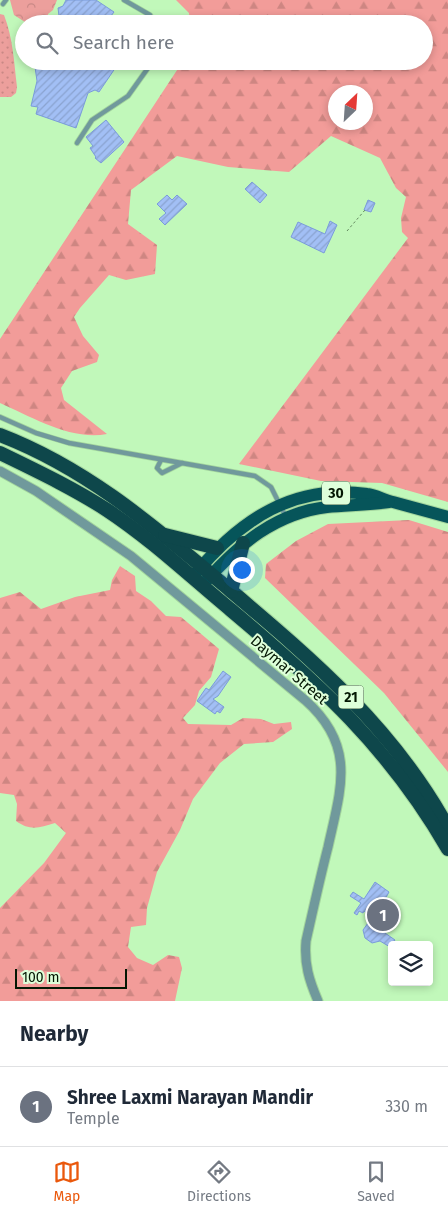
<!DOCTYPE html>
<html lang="en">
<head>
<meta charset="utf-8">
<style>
  :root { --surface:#fff; --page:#f6f6f7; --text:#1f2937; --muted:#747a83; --line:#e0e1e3; --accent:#ea580c }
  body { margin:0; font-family:"Fira Sans",sans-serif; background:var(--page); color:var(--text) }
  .controls { position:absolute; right:15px; bottom:15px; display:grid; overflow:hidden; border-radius:5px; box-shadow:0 2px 8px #0003 }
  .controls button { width:45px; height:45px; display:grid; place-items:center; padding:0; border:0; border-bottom:1px solid var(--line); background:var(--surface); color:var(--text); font:25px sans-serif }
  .compass { position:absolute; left:328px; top:85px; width:45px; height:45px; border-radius:50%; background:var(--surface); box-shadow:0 2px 8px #0003; rotate:25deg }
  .scale { position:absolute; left:15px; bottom:12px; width:112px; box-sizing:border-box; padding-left:5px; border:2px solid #041703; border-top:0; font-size:14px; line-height:18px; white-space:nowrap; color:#041703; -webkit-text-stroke:4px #deffda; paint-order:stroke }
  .you { position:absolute; left:241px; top:569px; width:18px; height:18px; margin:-12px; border:4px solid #fff; border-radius:50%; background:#1a73e8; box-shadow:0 0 0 8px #1a73e833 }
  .badge { display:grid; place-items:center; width:32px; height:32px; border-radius:50%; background:var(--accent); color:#fff; font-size:16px; font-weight:700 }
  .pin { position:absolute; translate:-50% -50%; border:2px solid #fff; box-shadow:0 1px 5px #0006 }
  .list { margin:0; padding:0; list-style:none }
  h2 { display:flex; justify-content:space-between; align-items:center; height:65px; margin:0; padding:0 20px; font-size:21px }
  h2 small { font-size:16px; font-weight:400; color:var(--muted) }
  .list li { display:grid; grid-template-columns:32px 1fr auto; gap:15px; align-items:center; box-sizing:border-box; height:80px; padding:0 20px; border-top:1px solid var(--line) }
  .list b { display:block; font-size:19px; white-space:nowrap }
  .list p { margin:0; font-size:16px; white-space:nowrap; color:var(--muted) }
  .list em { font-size:16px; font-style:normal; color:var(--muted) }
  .icon { flex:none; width:28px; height:28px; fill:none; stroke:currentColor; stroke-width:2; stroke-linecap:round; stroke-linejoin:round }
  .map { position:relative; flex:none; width:448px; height:1001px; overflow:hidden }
  .search { position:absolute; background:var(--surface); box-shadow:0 2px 8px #0003; left:15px; right:15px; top:15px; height:55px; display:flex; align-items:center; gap:12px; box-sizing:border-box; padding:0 18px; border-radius:28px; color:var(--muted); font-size:19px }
  .sheet { height:145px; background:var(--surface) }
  nav { display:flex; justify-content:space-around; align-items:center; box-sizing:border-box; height:70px; border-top:1px solid var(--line); background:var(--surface); font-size:14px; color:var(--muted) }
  nav a { display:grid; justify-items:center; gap:2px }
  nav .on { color:var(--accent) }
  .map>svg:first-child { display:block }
  .grass { fill:url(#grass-dots) }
  .forest { fill:url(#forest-firs); fill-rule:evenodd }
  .park { fill:url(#park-crowns) }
  .building { fill:url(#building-hatch); stroke:#7a9cda }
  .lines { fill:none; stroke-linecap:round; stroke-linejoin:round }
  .service-casing { stroke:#a3d49d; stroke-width:6 }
  .minor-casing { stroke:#a3d49d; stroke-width:11 }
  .primary-casing { stroke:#a3d49d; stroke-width:14 }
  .trunk-casing { stroke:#a3d49d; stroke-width:16 }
  .path { stroke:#62875e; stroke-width:1; stroke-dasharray:2.5 2.5; stroke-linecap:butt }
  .service { stroke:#70999c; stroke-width:4.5 }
  .minor { stroke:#70999c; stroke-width:9 }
  .primary { stroke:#06555a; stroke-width:12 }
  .trunk { stroke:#0e474b; stroke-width:14 }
  .labels { text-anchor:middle; stroke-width:4; stroke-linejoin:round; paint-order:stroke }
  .shield { fill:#deffda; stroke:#455d44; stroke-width:1 }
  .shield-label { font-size:14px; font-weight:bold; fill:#041703 }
  .street-label { font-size:15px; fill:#041703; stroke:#deffda }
</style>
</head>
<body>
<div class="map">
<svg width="448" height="1001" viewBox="0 0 448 1001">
  <defs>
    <pattern id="grass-dots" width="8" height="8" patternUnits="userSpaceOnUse" patternTransform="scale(1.25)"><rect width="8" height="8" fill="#ec9f9c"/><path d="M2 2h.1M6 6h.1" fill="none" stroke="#c98885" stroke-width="1.8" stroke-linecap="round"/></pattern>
    <pattern id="forest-firs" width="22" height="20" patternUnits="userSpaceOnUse" patternTransform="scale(1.25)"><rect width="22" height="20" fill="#f29c99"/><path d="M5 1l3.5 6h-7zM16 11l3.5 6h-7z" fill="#ce8682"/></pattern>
    <pattern id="park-crowns" width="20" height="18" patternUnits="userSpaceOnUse" patternTransform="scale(1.25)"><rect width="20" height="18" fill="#ec9f9c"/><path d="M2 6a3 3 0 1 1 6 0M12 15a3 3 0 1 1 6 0" fill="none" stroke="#c98885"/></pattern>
    <pattern id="building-hatch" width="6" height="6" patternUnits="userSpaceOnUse" patternTransform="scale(1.25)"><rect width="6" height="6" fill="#a2bff5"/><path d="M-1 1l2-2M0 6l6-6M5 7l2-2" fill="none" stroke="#8aa3d0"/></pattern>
  </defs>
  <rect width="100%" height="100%" fill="#c1f8ba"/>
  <path class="grass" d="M0,14L4,15C13,38 14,62 17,87L16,93L11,97H0Z"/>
  <g class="forest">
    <path d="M176,0H448V502L382,483L321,481L239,464L408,238L402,232L401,218L406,197L396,188L380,158L331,136L289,172L228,167L177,156L131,190L128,224L157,245L155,274L126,280L109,275L80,308L74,317L83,336L99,355L97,362L72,371L61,388L64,400L107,434C71,441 32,417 0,403V339L183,61H424V24H190L189,13ZM336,92H366V122H336Z"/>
    <path d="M409,520L448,532V772L384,693L265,578L266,564L296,541L328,524Z"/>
    <path d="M120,566L135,576L136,591L151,601L166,616L181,617L219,649L211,677L199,691L195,705L183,718L188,724L231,725L243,718L261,719L274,724L291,722L292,729L273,742L244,744L220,763L193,799L180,830L157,872L147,908L146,925L131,927L128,947L137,958L153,965L168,955L179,957L182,968L175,1001H0V908L44,863L66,833L55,823C39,828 30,831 16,821L17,804L14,795L0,793V598L20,592L41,609L75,597L110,590L112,580Z"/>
  </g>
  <path class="park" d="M10,0H57L53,10L48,14L47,24H28L14,15Z"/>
  <g class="building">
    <path d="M66,0H96L114,12L111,16L124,24H54L59,16L58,8L63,6Z"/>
    <path d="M32,61H120L99,92L95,90L88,93L76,128L36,114L38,107L31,106L37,81L35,67Z"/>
    <path d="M106,120L124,142L101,163L95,158L96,157L90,148L93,146L86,137Z"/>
    <path d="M252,182L267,195L260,203L245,189Z"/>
    <path d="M167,195L172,200L177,195L187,204L165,225L159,219L166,213L157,204Z"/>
    <path d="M368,200L375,203L371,212L364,210Z"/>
    <path d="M330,221L337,225L324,253L291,237L298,222L325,234Z"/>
    <path d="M223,671L231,677L218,696L213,699L224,707L220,713L217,711L215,714L197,701L206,688L209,690Z"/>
    <path d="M375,882L389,892L381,907L384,917L389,920L383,926L385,933L395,940L390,947L380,941L372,943L365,938L363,930L368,923L378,922L382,916L377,909L372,917L364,911L363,913L359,911L357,915L354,913L361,903L350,896L353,892L364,899Z"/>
  </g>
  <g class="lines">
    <g class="service-casing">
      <g id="service">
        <path d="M124,0L150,15L155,24"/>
        <path d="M3,4L6,0"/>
        <path d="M77,143L92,120L128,96L153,61"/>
        <path d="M0,417L36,433L69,443L255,476L271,487L286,517"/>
        <path d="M161,460L157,468L162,473L182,463"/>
      </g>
    </g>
    <g class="minor-casing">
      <path id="minor" d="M0,471L36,491L131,556L305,700C357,746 341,788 328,847C320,878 313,910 306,941C304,964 309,980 318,1001"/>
    </g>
    <g class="primary-casing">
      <g id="primary">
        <path d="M196,573C241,519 294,484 367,494C376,495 384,500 393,502C411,507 430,512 448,517"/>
        <path d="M206,581C239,544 276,513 327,507C348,505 368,505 389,502"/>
      </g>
    </g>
    <g class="trunk-casing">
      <g id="trunk">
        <path d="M0,435C89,469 158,530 230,590C314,661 394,729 448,828"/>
        <path d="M0,453C37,471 73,488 107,510C151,539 190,576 231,610C318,683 390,748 448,849"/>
        <path d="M165,535L217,548"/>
        <path d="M231,591L243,543"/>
      </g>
    </g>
    <path class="path" d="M347,231L365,210"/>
    <use href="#service" class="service"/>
    <use href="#minor" class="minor"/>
    <use href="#primary" class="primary"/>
    <use href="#trunk" class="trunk"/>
  </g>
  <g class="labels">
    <g class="shield">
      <rect x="322" y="481.5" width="28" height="23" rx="4"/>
      <rect x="338.5" y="685.5" width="25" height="23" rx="4"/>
    </g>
    <g class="shield-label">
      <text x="336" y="498">30</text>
      <text x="351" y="702">21</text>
    </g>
    <g class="street-label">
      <text transform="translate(289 670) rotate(41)" y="5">Daymar Street</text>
    </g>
  </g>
</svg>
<div class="controls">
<button><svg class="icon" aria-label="layers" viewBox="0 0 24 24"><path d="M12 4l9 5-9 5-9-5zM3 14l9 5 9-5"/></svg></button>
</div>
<svg class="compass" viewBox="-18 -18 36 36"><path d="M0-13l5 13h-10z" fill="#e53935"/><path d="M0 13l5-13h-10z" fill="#747a83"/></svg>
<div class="scale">100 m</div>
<div class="you"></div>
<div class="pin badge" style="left:383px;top:915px;background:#6b7280">1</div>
<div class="search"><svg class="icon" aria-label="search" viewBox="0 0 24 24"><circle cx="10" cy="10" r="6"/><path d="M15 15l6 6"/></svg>Search here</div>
</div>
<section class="sheet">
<h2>Nearby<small></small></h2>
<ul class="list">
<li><span class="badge" style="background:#6b7280">1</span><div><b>Shree Laxmi Narayan Mandir</b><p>Temple</p></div><em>330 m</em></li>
</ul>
</section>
<nav>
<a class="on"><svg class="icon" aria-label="map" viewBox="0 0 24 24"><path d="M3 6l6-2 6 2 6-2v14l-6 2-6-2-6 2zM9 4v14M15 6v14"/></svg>Map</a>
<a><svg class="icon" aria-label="directions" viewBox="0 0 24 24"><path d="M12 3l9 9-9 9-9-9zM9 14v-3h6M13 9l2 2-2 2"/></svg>Directions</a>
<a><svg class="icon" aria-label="saved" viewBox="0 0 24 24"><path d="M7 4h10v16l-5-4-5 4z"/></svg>Saved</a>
</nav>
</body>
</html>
